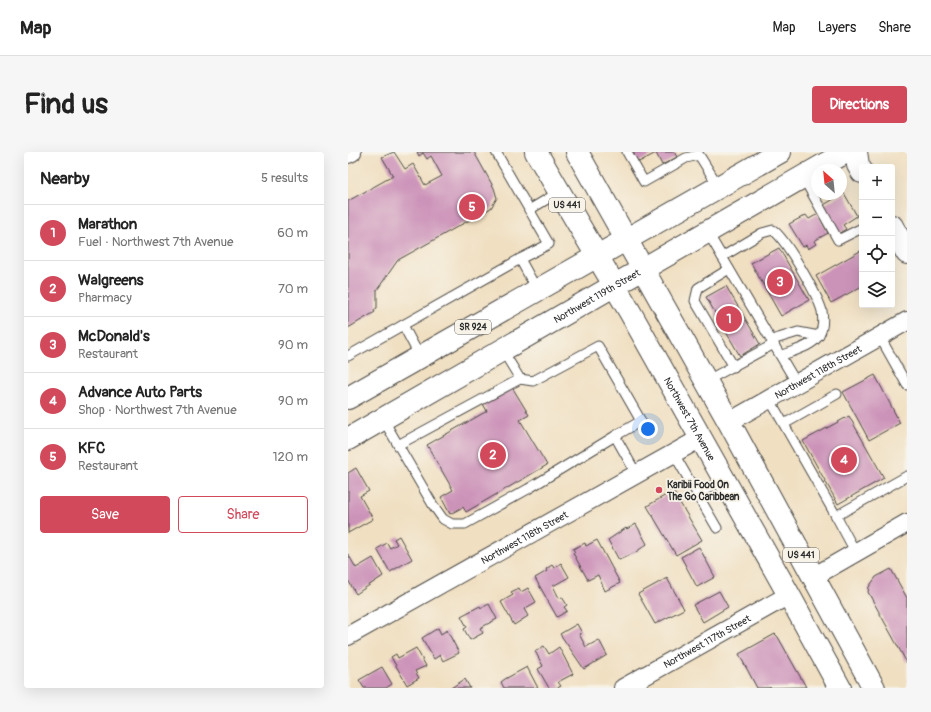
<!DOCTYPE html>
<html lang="en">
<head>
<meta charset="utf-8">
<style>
  :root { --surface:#fff; --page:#f6f6f6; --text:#222; --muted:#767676; --line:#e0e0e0; --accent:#d1495b }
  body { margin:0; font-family:Pangolin,sans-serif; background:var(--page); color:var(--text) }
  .controls { position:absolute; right:12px; top:12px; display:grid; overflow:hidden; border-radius:4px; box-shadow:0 4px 16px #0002 }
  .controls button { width:36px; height:36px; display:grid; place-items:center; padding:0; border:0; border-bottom:1px solid var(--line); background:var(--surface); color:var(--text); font:20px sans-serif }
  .compass { position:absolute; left:463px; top:12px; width:36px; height:36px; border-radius:50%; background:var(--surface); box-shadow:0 4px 16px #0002; rotate:333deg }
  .you { position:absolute; left:300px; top:277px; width:14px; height:14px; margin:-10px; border:3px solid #fff; border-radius:50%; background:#1a73e8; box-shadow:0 0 0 6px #1a73e833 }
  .badge { display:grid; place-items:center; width:26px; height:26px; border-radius:50%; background:var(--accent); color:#fff; font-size:13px; font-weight:700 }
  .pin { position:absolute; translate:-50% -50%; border:2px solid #fff; box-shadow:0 1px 4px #0006 }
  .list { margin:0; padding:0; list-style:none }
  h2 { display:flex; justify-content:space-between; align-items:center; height:52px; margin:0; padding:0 16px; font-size:17px }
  h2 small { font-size:13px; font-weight:400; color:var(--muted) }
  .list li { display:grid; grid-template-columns:26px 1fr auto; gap:12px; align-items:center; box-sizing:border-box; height:56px; padding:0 16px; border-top:1px solid var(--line) }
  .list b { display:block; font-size:15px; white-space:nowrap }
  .list p { margin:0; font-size:13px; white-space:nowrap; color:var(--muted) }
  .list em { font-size:13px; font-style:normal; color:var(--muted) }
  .actions { display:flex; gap:8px; padding:12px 16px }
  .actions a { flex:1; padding:9px 0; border:1px solid var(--accent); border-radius:4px; text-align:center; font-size:14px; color:var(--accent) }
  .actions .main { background:var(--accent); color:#fff }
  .icon { flex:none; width:22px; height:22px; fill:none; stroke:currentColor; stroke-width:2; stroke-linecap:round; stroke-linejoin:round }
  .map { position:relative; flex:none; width:559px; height:536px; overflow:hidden; border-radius:4px }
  header { display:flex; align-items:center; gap:24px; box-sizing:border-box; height:56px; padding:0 20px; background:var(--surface); border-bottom:1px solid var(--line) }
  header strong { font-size:19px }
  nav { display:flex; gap:22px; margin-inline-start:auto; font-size:14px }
  .intro { display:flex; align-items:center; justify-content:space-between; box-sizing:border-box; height:96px; padding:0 24px }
  h1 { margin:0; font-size:28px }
  .button { padding:10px 18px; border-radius:4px; background:var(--accent); color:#fff; font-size:14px; font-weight:700 }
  main { display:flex; gap:24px; padding:0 24px }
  aside { flex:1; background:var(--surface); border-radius:4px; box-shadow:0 4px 16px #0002 }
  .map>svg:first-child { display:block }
  .building { fill:#cc93b9 }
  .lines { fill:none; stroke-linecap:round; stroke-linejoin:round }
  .service-casing { stroke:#494642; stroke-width:11 }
  .minor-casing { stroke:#494642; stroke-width:20 }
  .primary-casing { stroke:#494642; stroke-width:24 }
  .trunk-casing { stroke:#494642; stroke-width:24 }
  .motorway-casing { stroke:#494642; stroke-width:24 }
  .service { stroke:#fff; stroke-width:9 }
  .minor { stroke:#fff; stroke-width:18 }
  .primary { stroke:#fff; stroke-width:22 }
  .trunk { stroke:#fff; stroke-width:22 }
  .motorway { stroke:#fff; stroke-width:22 }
  .poi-dot { fill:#d1495b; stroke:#f7f3e8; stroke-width:1.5 }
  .labels { text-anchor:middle; stroke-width:3.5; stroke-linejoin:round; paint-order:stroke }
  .shield { fill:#f7f3e8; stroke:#686764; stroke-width:1 }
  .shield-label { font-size:9px; font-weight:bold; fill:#2b2b2b }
  .street-label { font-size:10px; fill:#2b2b2b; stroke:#f7f3e8 }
  .poi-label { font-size:10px; font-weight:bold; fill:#2b2b2b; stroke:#f7f3e8; text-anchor:start }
</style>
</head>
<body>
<header>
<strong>Map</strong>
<nav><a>Map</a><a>Layers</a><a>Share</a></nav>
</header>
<div class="intro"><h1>Find us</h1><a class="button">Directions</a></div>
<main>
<aside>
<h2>Nearby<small>5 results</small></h2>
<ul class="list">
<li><span class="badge">1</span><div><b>Marathon</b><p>Fuel · Northwest 7th Avenue</p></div><em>60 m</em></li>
<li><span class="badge">2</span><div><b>Walgreens</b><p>Pharmacy</p></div><em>70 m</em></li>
<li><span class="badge">3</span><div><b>McDonald's</b><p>Restaurant</p></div><em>90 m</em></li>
<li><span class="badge">4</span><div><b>Advance Auto Parts</b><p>Shop · Northwest 7th Avenue</p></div><em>90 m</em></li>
<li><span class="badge">5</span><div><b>KFC</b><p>Restaurant</p></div><em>120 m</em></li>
</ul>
<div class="actions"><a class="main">Save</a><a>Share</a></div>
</aside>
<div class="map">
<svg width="559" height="536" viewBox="0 0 559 536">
  <rect width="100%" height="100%" fill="#f7f3e8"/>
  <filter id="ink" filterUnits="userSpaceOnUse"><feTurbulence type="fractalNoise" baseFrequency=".025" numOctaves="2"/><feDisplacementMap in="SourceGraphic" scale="8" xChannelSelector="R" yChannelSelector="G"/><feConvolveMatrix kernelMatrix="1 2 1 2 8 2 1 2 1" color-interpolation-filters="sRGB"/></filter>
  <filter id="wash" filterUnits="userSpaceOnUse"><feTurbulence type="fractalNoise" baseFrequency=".012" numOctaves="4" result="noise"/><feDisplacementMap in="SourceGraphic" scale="16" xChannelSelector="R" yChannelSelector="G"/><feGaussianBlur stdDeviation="0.9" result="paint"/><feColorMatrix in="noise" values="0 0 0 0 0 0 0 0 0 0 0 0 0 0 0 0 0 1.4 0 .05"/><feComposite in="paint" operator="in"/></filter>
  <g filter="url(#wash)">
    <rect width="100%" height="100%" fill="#f0dfc1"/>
    <g id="blocks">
      <g class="building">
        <path d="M46,0L57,17L65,12L77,33L94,24L83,4L79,7L75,1L71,4L69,0H126L146,36L149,46L143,56L50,108L29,138V156L26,158L27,160L0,176V49L45,24L34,5Z"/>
        <path d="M280,0H326L329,5L314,13L308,1L287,12Z"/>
        <path d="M496,41L509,64L495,73L498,77L490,82L474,54Z"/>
        <path d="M470,62L480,81L466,89L468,92L460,97L458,93L455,95L441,72L458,63L461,67Z"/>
        <path d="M431,96L461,148L433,164L403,111Z"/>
        <path d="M514,98V134L483,151L468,124Z"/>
        <path d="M378,134L412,192L392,204L358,145Z"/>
        <path d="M527,223L552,271L521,288L495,240Z"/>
        <path d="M164,235L181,263L172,268L199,313L118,360L115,355L102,362L93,345L105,338L79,293L139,259L135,252Z"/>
        <path d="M501,264L536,326L490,352L455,289Z"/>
        <path d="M8,316L21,339L12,344L25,367L0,381V321Z"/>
        <path d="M325,339L354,388L328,403L299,354Z"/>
        <path d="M288,372L299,392L288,400L271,408L260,388L278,376L279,377Z"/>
        <path d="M51,384L64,407L42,420L29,397L39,391L42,396L49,392L46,387Z"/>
        <path d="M249,388L272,431L257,439L250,423L240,428L225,401L227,400L225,397L237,391L238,394Z"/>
        <path d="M351,395L367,425L349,435L333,405Z"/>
        <path d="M0,402L8,416L25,406L35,424L8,442L0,428Z"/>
        <path d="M213,411L221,425L205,434L211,446L214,445L219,453L216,455L219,459L209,465L187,426L199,419L198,417L204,413L206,416Z"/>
        <path d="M543,417L559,446V511L520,440L521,435L528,425Z"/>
        <path d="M319,426L336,457L307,472L290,442Z"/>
        <path d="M171,436L173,440L180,436L188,450L176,457L180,464L166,473L153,450L165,443L163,440Z"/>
        <path d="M371,439L380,455L355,470L345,453Z"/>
        <path d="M141,452L149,467L132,476L135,481L122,488L116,477L119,475L113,464L132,454L133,456Z"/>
        <path d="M229,472L234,481L231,482L238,495L251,488L259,503L236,517L212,482Z"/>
        <path d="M90,476L93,482L99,478L111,501L95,509L92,503L86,507L74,486Z"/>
        <path d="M427,482L430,485L458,535L409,536L391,502Z"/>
        <path d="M196,494L201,502L211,495L225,522L210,530L213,534L209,536H201L190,517L195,514L187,499Z"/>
        <path d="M68,496L78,514L67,519L71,526L59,533L43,505L48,502L50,506Z"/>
        <path d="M34,515L44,532L38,536H16L11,528Z"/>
        <path d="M179,515L190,536H156L153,530L157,527Z"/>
        <path d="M117,527L122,536H103Z"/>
      </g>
    </g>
  </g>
  <g filter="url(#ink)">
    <use href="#blocks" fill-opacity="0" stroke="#494642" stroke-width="1"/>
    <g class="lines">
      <g class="service-casing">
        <g id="service">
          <path d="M148,0L201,92L172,107"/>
          <path d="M279,0L296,30L338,6L351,3L371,35"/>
          <path d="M455,25L490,88L514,76"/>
          <path d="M181,58L211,40"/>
          <path d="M360,81L449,232"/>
          <path d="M374,105L414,81L425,78C438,87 470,144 474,159C475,166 475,177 471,183C466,194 445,199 434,203"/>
          <path d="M381,117L350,136L347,149L386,215"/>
          <path d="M55,173L72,205"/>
          <path d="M532,185L559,233"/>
          <path d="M424,188L450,180L471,184"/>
          <path d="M155,199L172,227L185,229L250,194L293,269L267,284L289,323"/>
          <path d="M0,204L172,107L189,138"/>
          <path d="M358,229L426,192"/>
          <path d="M422,248L488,364"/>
          <path d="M35,267L85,353L95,367L104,372H117L180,337L267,284"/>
          <path d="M436,272L489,242"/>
          <path d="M50,293L172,227"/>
          <path d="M326,302L369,376"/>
          <path d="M350,342L376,327"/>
          <path d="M508,401L488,364L559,324"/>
        </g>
      </g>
      <g class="minor-casing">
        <g id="minor">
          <path d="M0,2L4,0"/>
          <path id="s1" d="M381,270L559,169"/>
          <path d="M465,425L559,371"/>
          <path id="s2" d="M0,484L353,286"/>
          <path id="s3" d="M275,536L441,443"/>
        </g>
      </g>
      <g class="primary-casing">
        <g id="primary">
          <path id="s4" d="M188,0L282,160L441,443L492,536"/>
          <path d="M229,0L381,270L526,536"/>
        </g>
      </g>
      <g class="trunk-casing">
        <g id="trunk">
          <path d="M0,246L432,0"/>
          <path id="s5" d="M0,287L498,0"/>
        </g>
      </g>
      <g class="motorway-casing">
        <g id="motorway">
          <path d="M508,0L510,13L514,20"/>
          <path d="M544,74L559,101"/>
        </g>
      </g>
      <use href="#service" class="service"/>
      <use href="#minor" class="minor"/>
      <use href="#primary" class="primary"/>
      <use href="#trunk" class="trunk"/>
      <use href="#motorway" class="motorway"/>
    </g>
  </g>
  <circle class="poi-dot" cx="311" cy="338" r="4"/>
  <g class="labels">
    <g class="shield">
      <rect x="201" y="46" width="36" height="14" rx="3"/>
      <rect x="107" y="168" width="36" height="14" rx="3"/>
      <rect x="435" y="396" width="36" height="14" rx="3"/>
    </g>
    <g class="shield-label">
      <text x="219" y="56">US 441</text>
      <text x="125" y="178">SR 924</text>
      <text x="453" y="406">US 441</text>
    </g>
    <g class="street-label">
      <text dy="4" stroke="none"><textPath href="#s5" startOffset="287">Northwest 119th Street</textPath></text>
      <text dy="4" stroke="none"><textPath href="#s1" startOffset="102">Northwest 118th Street</textPath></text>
      <text dy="4" stroke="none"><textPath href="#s4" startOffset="308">Northwest 7th Avenue</textPath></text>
      <text dy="4" stroke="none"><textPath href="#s2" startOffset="202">Northwest 118th Street</textPath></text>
      <text dy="4" stroke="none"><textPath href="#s3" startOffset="96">Northwest 117th Street</textPath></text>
    </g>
    <g class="poi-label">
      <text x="319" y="336">Karibii Food On<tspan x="319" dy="12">The Go Caribbean</tspan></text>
    </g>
  </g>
</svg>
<div class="controls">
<button>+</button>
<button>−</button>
<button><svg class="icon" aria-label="locate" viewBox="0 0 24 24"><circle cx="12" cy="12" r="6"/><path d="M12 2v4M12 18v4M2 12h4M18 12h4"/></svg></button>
<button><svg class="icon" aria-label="layers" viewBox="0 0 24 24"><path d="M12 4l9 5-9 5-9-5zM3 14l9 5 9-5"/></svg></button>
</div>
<svg class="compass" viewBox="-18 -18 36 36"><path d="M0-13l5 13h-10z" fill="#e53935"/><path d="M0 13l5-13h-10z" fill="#767676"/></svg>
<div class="you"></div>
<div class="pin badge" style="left:381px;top:167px">1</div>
<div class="pin badge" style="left:145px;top:303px">2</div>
<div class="pin badge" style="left:432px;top:130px">3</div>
<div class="pin badge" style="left:496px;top:308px">4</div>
<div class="pin badge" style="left:124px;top:55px">5</div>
</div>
</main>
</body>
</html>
